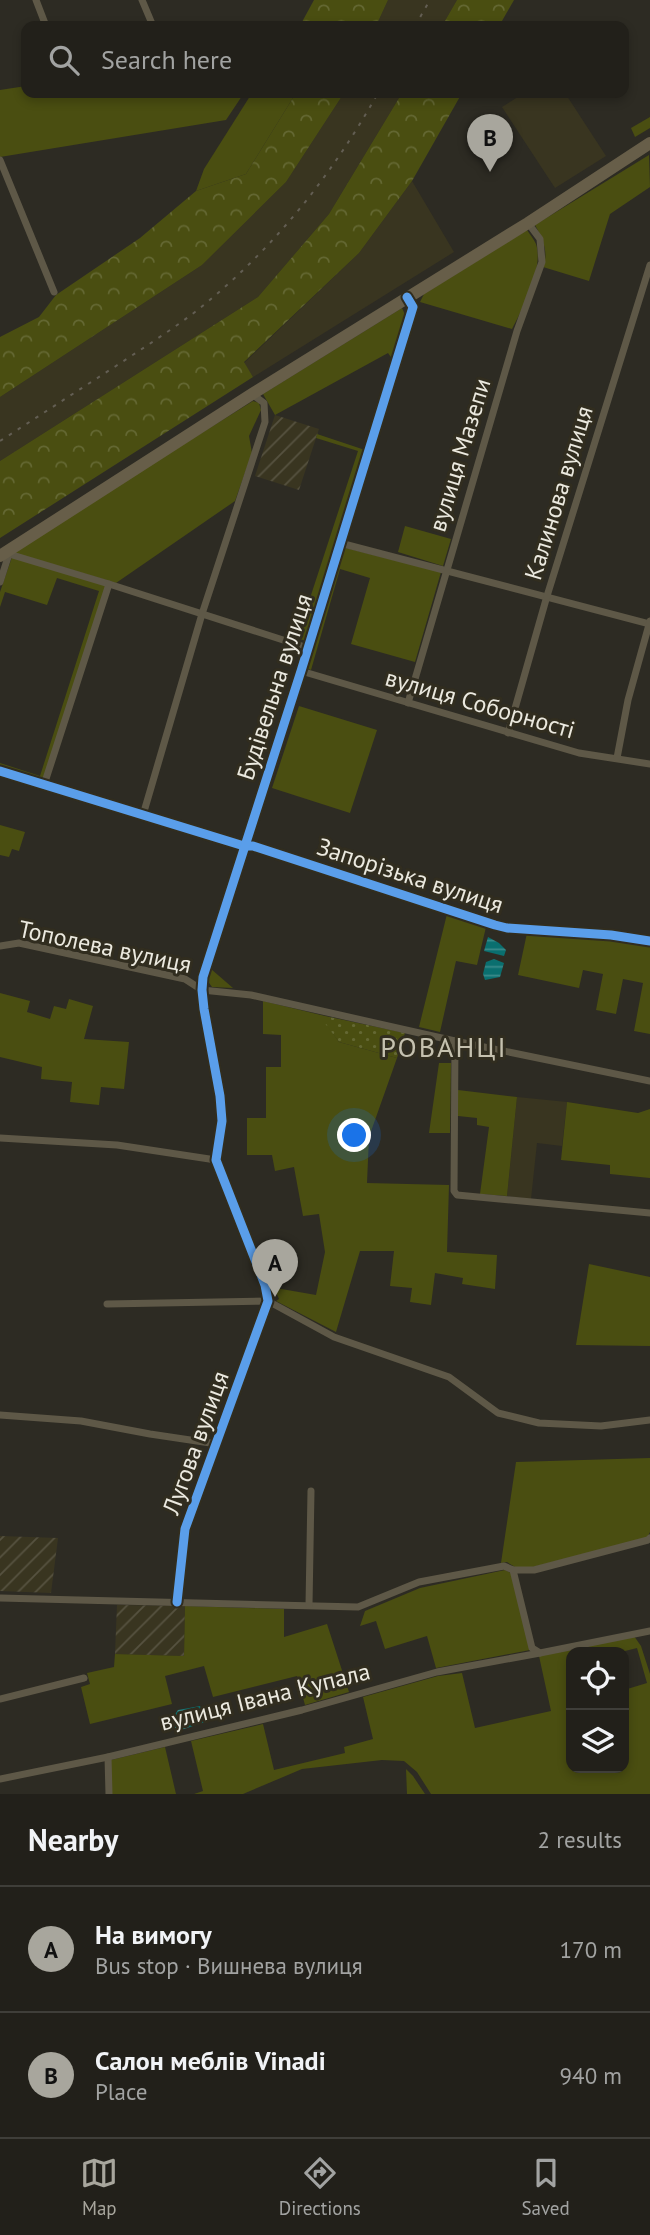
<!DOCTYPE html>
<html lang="en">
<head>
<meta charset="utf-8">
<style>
  :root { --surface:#22201a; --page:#2a2823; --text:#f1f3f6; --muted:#a2a3a2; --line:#3f3e39; --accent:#a8a69d }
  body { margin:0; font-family:"PT Sans",sans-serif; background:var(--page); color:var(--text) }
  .controls { position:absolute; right:21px; bottom:21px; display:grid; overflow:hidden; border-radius:14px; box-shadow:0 4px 10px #0003 }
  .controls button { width:63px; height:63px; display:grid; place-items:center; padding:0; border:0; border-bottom:2px solid var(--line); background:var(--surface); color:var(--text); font:35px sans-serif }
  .you { position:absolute; left:355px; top:1136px; width:24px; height:24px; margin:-18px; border:5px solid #fff; border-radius:50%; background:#1a73e8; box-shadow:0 0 0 10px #1a73e833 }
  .badge { display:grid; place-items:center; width:46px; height:46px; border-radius:50%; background:var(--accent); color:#111; font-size:23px; font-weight:700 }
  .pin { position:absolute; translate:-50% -58px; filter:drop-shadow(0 2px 4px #0008) }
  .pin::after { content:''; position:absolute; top:37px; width:24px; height:21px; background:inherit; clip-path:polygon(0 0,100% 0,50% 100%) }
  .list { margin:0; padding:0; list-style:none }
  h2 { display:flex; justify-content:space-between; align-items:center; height:91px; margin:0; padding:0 28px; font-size:30px }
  h2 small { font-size:23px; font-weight:400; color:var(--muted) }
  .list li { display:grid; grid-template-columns:46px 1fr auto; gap:21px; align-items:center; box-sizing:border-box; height:126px; padding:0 28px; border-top:2px solid var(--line) }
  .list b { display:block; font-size:26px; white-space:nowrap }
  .list p { margin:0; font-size:23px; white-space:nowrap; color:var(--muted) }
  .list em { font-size:23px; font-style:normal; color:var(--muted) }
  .icon { flex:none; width:38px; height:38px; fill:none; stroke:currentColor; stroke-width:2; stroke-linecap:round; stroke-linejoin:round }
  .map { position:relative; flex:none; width:650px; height:1794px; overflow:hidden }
  .search { position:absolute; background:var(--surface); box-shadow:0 4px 10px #0003; left:21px; right:21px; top:21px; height:77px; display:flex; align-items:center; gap:18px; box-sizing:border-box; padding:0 24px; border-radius:14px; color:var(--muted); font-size:26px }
  .sheet { height:343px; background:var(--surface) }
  nav { display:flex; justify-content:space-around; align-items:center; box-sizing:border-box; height:98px; border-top:2px solid var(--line); background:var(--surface); font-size:19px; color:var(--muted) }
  nav a { display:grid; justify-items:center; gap:4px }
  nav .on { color:var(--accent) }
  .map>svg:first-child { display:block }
  .built { fill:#393520 }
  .industrial { fill:url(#industrial-furrows) }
  .green { fill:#4a4e11; fill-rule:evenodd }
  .forest { fill:url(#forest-crowns) }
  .park { fill:url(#park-dots) }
  .water { fill:url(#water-rules) }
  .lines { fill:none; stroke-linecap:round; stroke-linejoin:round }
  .minor { stroke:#5e5847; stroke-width:7 }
  .primary { stroke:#675e49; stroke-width:12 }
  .rail { stroke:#635e53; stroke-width:2; stroke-dasharray:3.5 7; stroke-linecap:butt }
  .cycleway-casing { stroke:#312d1f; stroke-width:13 }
  .cycleway { stroke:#5a9eea; stroke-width:9 }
  .labels { text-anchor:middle; stroke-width:6; stroke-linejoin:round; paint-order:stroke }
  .street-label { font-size:24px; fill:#ebe9df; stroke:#312d1f }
  .quarter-label { font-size:28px; letter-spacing:2px; fill:#c5c1af; stroke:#312d1f }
</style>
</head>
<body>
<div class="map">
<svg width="650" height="1794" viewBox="0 0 650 1794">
  <defs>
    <pattern id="industrial-furrows" width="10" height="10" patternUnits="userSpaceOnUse" patternTransform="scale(1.75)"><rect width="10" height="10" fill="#393520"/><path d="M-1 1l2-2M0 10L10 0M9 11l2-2" fill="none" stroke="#565240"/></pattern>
    <pattern id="forest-crowns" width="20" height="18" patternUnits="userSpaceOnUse" patternTransform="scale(1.75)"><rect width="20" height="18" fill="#4a4e11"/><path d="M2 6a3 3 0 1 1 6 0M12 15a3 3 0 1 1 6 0" fill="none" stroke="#646833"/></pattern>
    <pattern id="park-dots" width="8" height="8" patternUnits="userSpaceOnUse" patternTransform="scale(1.75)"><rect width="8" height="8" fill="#4a4e11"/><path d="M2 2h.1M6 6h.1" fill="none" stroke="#646833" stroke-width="1.8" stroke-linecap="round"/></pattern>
    <pattern id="water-rules" width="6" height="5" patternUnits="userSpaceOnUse" patternTransform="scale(1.75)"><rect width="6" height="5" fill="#0a6f6f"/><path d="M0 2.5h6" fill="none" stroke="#3a8a8a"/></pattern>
  </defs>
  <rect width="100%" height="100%" fill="#2d2b23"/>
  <g class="built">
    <path d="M388,0H457L442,26H376Z"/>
    <path d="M344,93H402L329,214L258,297L0,461V397L202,265L286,182Z"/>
    <path d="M524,93H565L606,156L555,188L502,107Z"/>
    <path d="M412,181L454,252L253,377L244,363L359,253Z"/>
    <path d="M517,1097L567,1102L562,1146L537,1143L531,1199L507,1196Z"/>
  </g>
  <g class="industrial">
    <path d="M275,415L319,429L299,490L255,476Z"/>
    <path d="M0,1536L58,1538L51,1593L0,1591Z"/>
    <path d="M117,1605L185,1606L184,1656L115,1654Z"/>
  </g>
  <g class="green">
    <path d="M26,86V93H244L226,120L0,157V90Z"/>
    <path d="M252,93H296L246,174L196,191L204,169Z"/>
    <path d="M650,117V128L635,137L631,128Z"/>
    <path d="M649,155L650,187L610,214L589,281L543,267C549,252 543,239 535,225Z"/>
    <path d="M527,230C530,235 534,239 536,244C544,267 523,308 512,329L420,302L424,294Z"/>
    <path d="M402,308L406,317L393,360L388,353L275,415L263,394Z"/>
    <path d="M253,401L259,403L261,410L249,436L252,453L235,501L116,583L11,552Z"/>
    <path d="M317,434L365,450L306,641L297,638L358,451L316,438Z"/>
    <path d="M405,526L451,539L443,566L398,552Z"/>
    <path d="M342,547L441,572L415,662L351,644L370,578L340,569L311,670L306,668Z"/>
    <path d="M12,557L106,585L43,782L0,768V763L40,776L99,591L57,578L47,605L5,592L0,607V592Z"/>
    <path d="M299,706L377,730L350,813L272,788Z"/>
    <path d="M0,825L25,832L19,851L12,849L9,857L0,855Z"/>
    <path d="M447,914L486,927L477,965L456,961L440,1032L419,1027Z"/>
    <path d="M527,933L611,939L650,945V1034L634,1031L643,983L623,979L616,1014L596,1010L603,974L583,970L579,988L518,975Z"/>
    <path d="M211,969L233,988L212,987L207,980Z"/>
    <path d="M0,993L30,1001L27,1012L50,1019L54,1006L66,1009L69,999L93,1006L84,1039L129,1042L124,1089L101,1087L99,1105L70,1102L72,1082L41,1079L42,1067L0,1057Z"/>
    <path d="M263,1001L325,1016V1022L339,1042L397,1058L369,1137L367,1183L449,1185L447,1252L497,1255L495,1289L462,1284L463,1278L435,1273L431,1305L410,1302L412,1288L390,1286L394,1251H360L336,1332L276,1301L279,1299L276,1292L273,1293L270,1287L316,1295L325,1252L319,1214L303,1216L294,1167L275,1171L272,1155H247V1118H266V1067H281V1035L263,1034Z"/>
    <path d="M439,1063H451L450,1133H429Z"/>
    <path d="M458,1090L517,1097L507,1196L480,1194L489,1127L477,1125V1118L458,1116Z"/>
    <path d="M567,1102L638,1113L650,1109V1178L610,1174V1165L561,1160Z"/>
    <path d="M589,1264L650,1277V1346L576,1345Z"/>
    <path d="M650,1458V1532L647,1538L533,1567H515L507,1562L501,1563L516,1462Z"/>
    <path d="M505,1570L511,1573L530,1650L436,1668L427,1636L385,1649L376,1621L360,1626L365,1611L420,1588Z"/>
    <path d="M185,1606L284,1609V1637L327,1624L349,1692L305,1705L297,1676L213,1697L204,1666L165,1676L172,1704L90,1724L81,1687L90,1684L87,1673L114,1667L115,1654L184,1656Z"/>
    <path d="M634,1636L641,1646L650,1674V1794H431L417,1772L404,1761L382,1760L302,1769L243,1794H194L203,1791L191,1741L263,1724L274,1770L345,1753L344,1747L373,1739L363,1697L438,1676L462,1673L475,1728L551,1711L539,1656ZM637,1648L647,1683L624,1690V1768H571V1652H621Z"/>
    <path d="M165,1747L176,1794H111V1760Z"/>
    <path d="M406,1769L413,1776L425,1794H407Z"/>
  </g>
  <g class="forest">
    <path d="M314,0H388L376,26H308L302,22Z"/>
    <path d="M457,0H514L499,26H442Z"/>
    <path d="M296,93H344L286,182L202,265L0,397V337L39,317L56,295L140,238L196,191L246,174Z"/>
    <path d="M402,93H462L412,181L359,253L244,362L253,377L0,538V461L258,297L329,214Z"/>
  </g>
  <path class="park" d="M325,1016L405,1033L397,1058L339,1042L324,1022Z"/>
  <g class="water">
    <path d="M488,937L499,943L506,950L504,956L484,951Z"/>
    <path d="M494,959L504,963L500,977L485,980L483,974L486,962Z"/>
    <path d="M200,1706L206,1719L205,1722L178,1731L175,1728L173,1717L178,1710Z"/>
  </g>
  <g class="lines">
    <g class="minor">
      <path d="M36,0L46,26"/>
      <path d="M142,0L153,26"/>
      <path d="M0,160L54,292"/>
      <path d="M340,543L650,624"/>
      <path d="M5,555L9,554L109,584L308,648"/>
      <path d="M0,582L9,554"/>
      <path d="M301,671L579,753L650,764"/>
      <path d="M408,703L517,331L542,262L540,239L528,223"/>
      <path d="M508,733L547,596L650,265"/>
      <path d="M617,758L628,700L650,621"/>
      <path d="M0,771L244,846H253L495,925L507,928L611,935L650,941"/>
      <path d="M44,785L109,584"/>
      <path d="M143,815L202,614L265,422L264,403L252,394"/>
      <path d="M0,946L19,943L185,979L202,990L251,995L455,1041L650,1081"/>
      <path d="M455,1041L454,1191L457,1195L650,1213"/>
      <path d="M0,1138L117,1145L216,1160"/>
      <path d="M107,1304L268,1301L334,1337L449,1377L498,1413L539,1423L601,1426L650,1420"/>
      <path d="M0,1415L81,1421L150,1434L217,1444"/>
      <path d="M513,1570L532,1648L540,1653L650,1631"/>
      <path d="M0,1598L358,1607L419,1582L504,1566L513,1570H534L648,1540L650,1538"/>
      <path d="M177,1602L185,1529L268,1301L265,1285L216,1160L222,1121L220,1096L204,1009L202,990L203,977L301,671L413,307L407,297"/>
      <path d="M309,1605L311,1491"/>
      <path d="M0,1699L84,1678"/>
      <path d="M108,1757L109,1794"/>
      <path d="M0,1779L108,1757L302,1710L437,1672L540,1653"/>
    </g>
    <path class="primary" d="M0,556L252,394L528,223L650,143"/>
    <g class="rail">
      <path d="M415,26L430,0"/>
      <path d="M0,441C39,416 77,391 116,366C143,348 170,331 195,312C271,252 331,177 378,93"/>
    </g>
    <g class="cycleway-casing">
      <g id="cycleway">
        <path d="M0,771L244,846H253L495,925L507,928L611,935L650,941"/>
        <path d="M177,1602L185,1529L268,1301L265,1285L216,1160L222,1121L220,1096L204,1009L202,990L203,977L301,671L413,307L407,297"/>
      </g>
    </g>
    <use href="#cycleway" class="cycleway"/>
  </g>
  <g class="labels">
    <g class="street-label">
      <text transform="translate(460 455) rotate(-73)" y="8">вулиця Мазепи</text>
      <text transform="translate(559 493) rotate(-73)" y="8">Калинова вулиця</text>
      <text transform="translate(275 687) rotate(-72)" y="8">Будівельна вулиця</text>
      <text transform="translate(480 704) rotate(16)" y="8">вулиця Соборності</text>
      <text transform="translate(410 876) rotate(18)" y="8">Запорізька вулиця</text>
      <text transform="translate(105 947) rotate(12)" y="8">Тополева вулиця</text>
      <text transform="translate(196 1443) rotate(-70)" y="8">Лугова вулиця</text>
      <text transform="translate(265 1697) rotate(-14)" y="8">вулиця Івана Купала</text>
    </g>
    <g class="quarter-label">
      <text x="444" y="1057">РОВАНЦІ</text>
    </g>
  </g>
</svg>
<div class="controls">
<button><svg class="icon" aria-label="locate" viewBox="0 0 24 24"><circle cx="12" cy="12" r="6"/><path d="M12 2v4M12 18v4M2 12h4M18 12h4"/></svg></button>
<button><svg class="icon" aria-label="layers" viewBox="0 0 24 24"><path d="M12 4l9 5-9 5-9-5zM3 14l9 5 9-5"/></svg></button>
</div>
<div class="you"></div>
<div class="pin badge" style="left:275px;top:1297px">A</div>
<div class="pin badge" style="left:490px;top:172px">B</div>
<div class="search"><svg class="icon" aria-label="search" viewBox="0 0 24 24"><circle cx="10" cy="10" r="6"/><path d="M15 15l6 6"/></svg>Search here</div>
</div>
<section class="sheet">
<h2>Nearby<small>2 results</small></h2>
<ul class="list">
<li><span class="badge">A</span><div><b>На вимогу</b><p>Bus stop · Вишнева вулиця</p></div><em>170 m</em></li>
<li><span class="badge">B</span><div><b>Салон меблів Vinadi</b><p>Place</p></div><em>940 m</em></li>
</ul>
</section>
<nav>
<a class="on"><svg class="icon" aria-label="map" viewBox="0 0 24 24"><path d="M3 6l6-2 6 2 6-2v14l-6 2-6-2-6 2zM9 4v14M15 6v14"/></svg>Map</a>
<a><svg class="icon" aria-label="directions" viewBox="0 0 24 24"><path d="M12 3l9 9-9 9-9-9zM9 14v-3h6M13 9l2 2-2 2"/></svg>Directions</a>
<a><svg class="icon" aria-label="saved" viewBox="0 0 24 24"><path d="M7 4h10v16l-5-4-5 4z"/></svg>Saved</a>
</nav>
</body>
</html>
